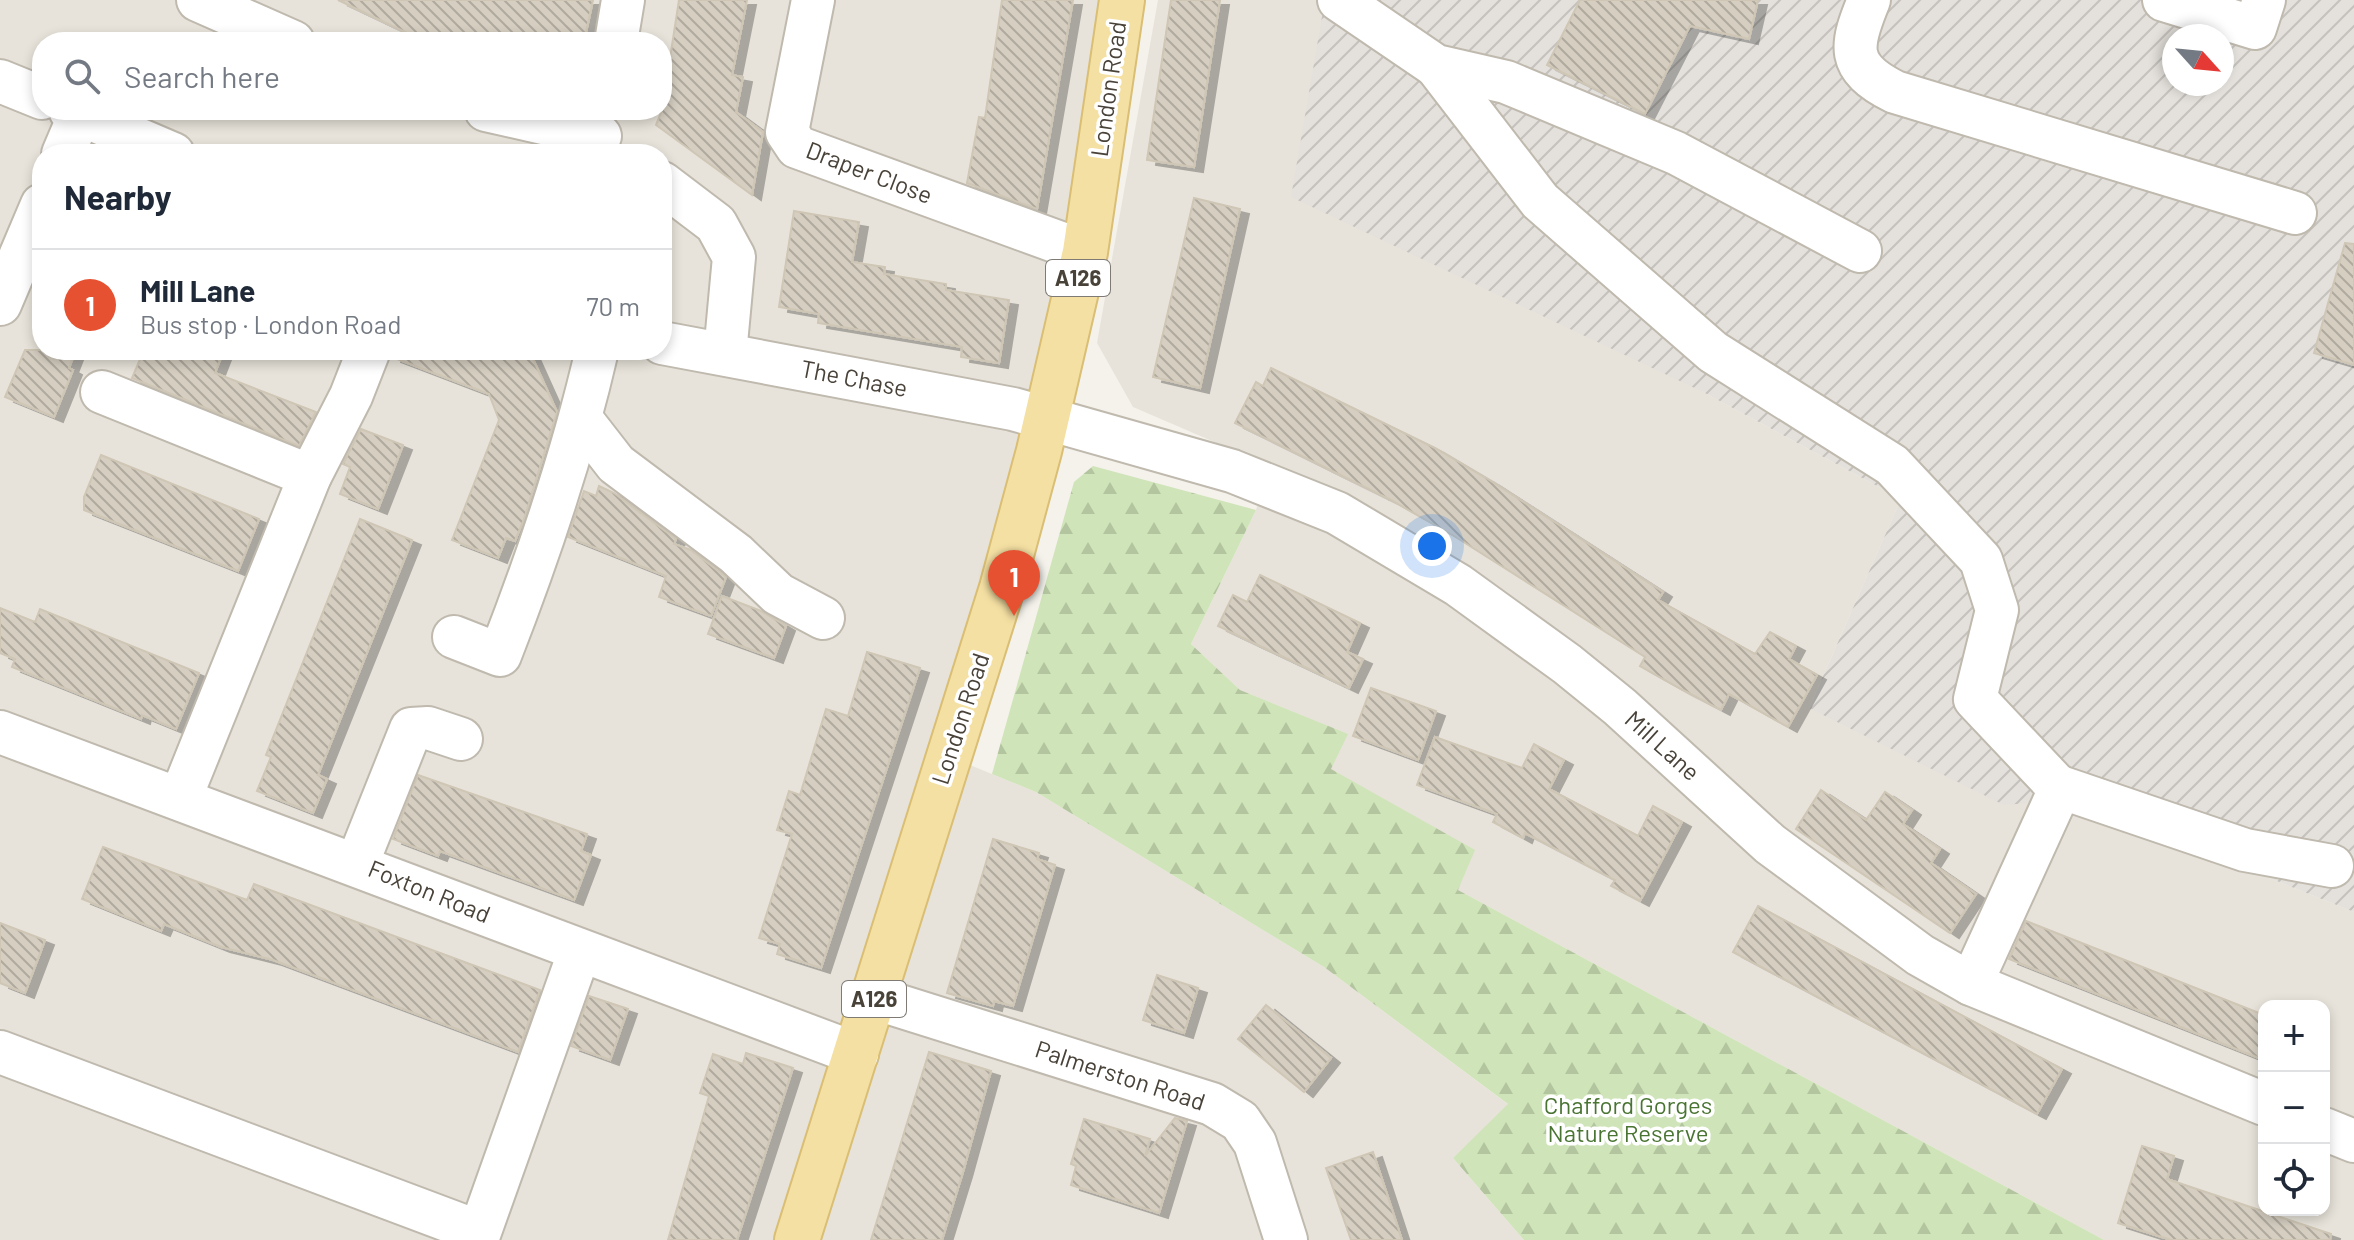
<!DOCTYPE html>
<html lang="en">
<head>
<meta charset="utf-8">
<style>
  :root { --surface:#fff; --page:#f6f6f7; --text:#1f2937; --muted:#747a83; --line:#e0e1e3; --accent:#e55131 }
  body { margin:0; font-family:Barlow,sans-serif; background:var(--page); color:var(--text) }
  .controls { position:absolute; right:24px; bottom:24px; display:grid; overflow:hidden; border-radius:16px; box-shadow:0 4px 12px #0003 }
  .controls button { width:72px; height:72px; display:grid; place-items:center; padding:0; border:0; border-bottom:2px solid var(--line); background:var(--surface); color:var(--text); font:40px sans-serif }
  .compass { position:absolute; left:2162px; top:24px; width:72px; height:72px; border-radius:50%; background:var(--surface); box-shadow:0 4px 12px #0003; rotate:117deg }
  .you { position:absolute; left:1432px; top:546px; width:28px; height:28px; margin:-20px; border:6px solid #fff; border-radius:50%; background:#1a73e8; box-shadow:0 0 0 12px #1a73e833 }
  .badge { display:grid; place-items:center; width:52px; height:52px; border-radius:50%; background:var(--accent); color:#fff; font-size:26px; font-weight:700 }
  .pin { position:absolute; translate:-50% -66px; filter:drop-shadow(0 2px 4px #0008) }
  .pin::after { content:''; position:absolute; top:42px; width:28px; height:24px; background:inherit; clip-path:polygon(0 0,100% 0,50% 100%) }
  .list { margin:0; padding:0; list-style:none }
  h2 { display:flex; justify-content:space-between; align-items:center; height:104px; margin:0; padding:0 32px; font-size:34px }
  h2 small { font-size:26px; font-weight:400; color:var(--muted) }
  .list li { display:grid; grid-template-columns:52px 1fr auto; gap:24px; align-items:center; box-sizing:border-box; height:112px; padding:0 32px; border-top:2px solid var(--line) }
  .list b { display:block; font-size:30px; white-space:nowrap }
  .list p { margin:0; font-size:26px; white-space:nowrap; color:var(--muted) }
  .list em { font-size:26px; font-style:normal; color:var(--muted) }
  .icon { flex:none; width:44px; height:44px; fill:none; stroke:currentColor; stroke-width:2; stroke-linecap:round; stroke-linejoin:round }
  .map { position:relative; flex:none; width:2354px; height:1240px; overflow:hidden }
  .search { position:absolute; background:var(--surface); box-shadow:0 4px 12px #0003; left:32px; top:32px; width:640px; height:88px; display:flex; align-items:center; gap:20px; box-sizing:border-box; padding:0 28px; border-radius:32px; color:var(--muted); font-size:30px }
  .panel { position:absolute; background:var(--surface); box-shadow:0 4px 12px #0003; left:32px; top:144px; width:640px; height:216px; border-radius:32px }
  .map>svg:first-child { display:block }
  .residential { fill:#e7e3da; fill-rule:evenodd }
  .industrial { fill:url(#industrial-furrows); fill-rule:evenodd }
  .forest { fill:url(#forest-firs) }
  .building { fill:url(#building-back-hatch); stroke:#cfc6b5; stroke-width:2; filter:url(#shadow) }
  .lines { fill:none; stroke-linecap:round; stroke-linejoin:round }
  .minor-casing { stroke:#bfb9ae; stroke-width:46 }
  .major-casing { stroke:#d9be74; stroke-width:48 }
  .minor { stroke:#fff; stroke-width:42 }
  .major { stroke:#f5e0a3; stroke-width:44 }
  .labels { text-anchor:middle; stroke-width:7; stroke-linejoin:round; paint-order:stroke }
  .shield { fill:#fff; stroke:#7f7b74; stroke-width:2 }
  .shield-label { font-size:22px; font-weight:bold; fill:#484239 }
  .street-label { font-size:24px; fill:#484239; stroke:#fff }
  .park-label { font-size:24px; fill:#497432; stroke:#fff }
</style>
</head>
<body>
<div class="map">
<svg width="2354" height="1240" viewBox="0 0 2354 1240">
  <defs>
    <pattern id="industrial-furrows" width="10" height="10" patternUnits="userSpaceOnUse" patternTransform="scale(2)"><rect width="10" height="10" fill="#e4e1dc"/><path d="M-1 1l2-2M0 10L10 0M9 11l2-2" fill="none" stroke="#c5c2be"/></pattern>
    <pattern id="forest-firs" width="22" height="20" patternUnits="userSpaceOnUse" patternTransform="scale(2)"><rect width="22" height="20" fill="#cfe4b8"/><path d="M5 1l3.5 6h-7zM16 11l3.5 6h-7z" fill="#b3c59f"/></pattern>
    <pattern id="building-back-hatch" width="6" height="6" patternUnits="userSpaceOnUse" patternTransform="scale(2)"><rect width="6" height="6" fill="#d5cec1"/><path d="M-1 5l2 2M0 0l6 6M5-1l2 2" fill="none" stroke="#afa99e"/></pattern>
    <filter id="shadow"><feDropShadow dx="9" dy="5" stdDeviation="0" flood-color="#0004"/></filter>
  </defs>
  <rect width="100%" height="100%" fill="#f4f2eb"/>
  <g class="residential">
    <path d="M0,0H1122L948,756L1036,792L1324,967L1509,1105L1453,1158L1524,1240H0ZM42,42H662V110H42ZM42,154H662V350H42Z"/>
    <path d="M1158,0H1319L1703,392L1901,499L1809,708L2073,799L2354,912V1240H2104L1458,890L1474,850L1330,769L1347,734L1240,690L1191,644L1256,510L1270,466L1133,407L1097,343ZM2264,1006H2324V1210H2264Z"/>
  </g>
  <path class="industrial" d="M1319,0H2354V912L2073,799L2004,805L1809,708L1901,499L1703,392L1291,197L1324,5ZM2174,36H2222V84H2174Z"/>
  <path class="forest" d="M1093,466L1256,510L1191,644L1240,690L1348,734L1331,769L1475,850L1458,890L2104,1240H1524L1453,1158L1508,1104L1324,967L1036,792L992,774L1074,482Z"/>
  <g class="building">
    <path d="M338,0H593L584,42H426Z"/>
    <path d="M679,0H747L732,75L743,77L736,112L763,132L752,195L656,125L662,110Z"/>
    <path d="M1002,0H1073L1037,209L967,183L979,117L985,118Z"/>
    <path d="M1171,0H1220L1194,167L1147,160Z"/>
    <path d="M1580,0H1758L1749,39L1690,26L1645,114L1547,65Z"/>
    <path d="M1194,198L1240,209L1200,388L1153,377Z"/>
    <path d="M794,211L859,222L852,262L885,267L884,274L946,284V290L1009,300L999,363L961,357L962,347L818,323L819,314L779,307Z"/>
    <path d="M2345,243L2354,244V365L2314,353Z"/>
    <path d="M25,350H76L69,368L73,370L54,417L5,397Z"/>
    <path d="M144,350H224L215,373L316,412L299,446L132,378Z"/>
    <path d="M392,350H529L557,412L524,519L515,541L506,538L498,558L452,540L499,420L489,394L392,357Z"/>
    <path d="M1271,368L1435,448L1491,481L1663,592L1658,600L1755,654L1770,632L1796,646L1789,659L1817,675L1788,727L1729,694L1721,710L1681,689L1640,666L1645,657L1454,536L1389,499L1235,423L1256,382L1263,386Z"/>
    <path d="M361,429L403,445L378,509L340,494L350,467L343,464Z"/>
    <path d="M101,455L259,519L238,571L84,510V497Z"/>
    <path d="M599,486L614,493L676,539L674,544L691,550L726,577L711,616L659,597L666,576L568,537L584,491L596,496Z"/>
    <path d="M360,519L412,540L318,775L327,779L313,813L257,791L271,757L266,755Z"/>
    <path d="M1260,575L1360,623L1347,652L1363,659L1349,688L1218,626L1233,595L1247,602Z"/>
    <path d="M722,596L761,611L786,626L774,658L708,634Z"/>
    <path d="M0,608L35,622L40,609L199,673L176,729L142,715L141,719L12,667L15,659L0,653Z"/>
    <path d="M867,652L920,668L821,968L777,954L780,944L759,938L792,834L777,830L789,791L800,795L826,709L848,716Z"/>
    <path d="M1371,688L1436,711L1418,760L1353,736Z"/>
    <path d="M1435,737L1522,768L1534,744L1564,760L1549,789L1638,836L1653,806L1682,822L1640,901L1611,886L1615,880L1525,833L1523,838L1493,822L1497,814L1417,785Z"/>
    <path d="M418,775L587,834L581,851L591,855L574,900L440,851L438,856L393,839Z"/>
    <path d="M1821,790L1866,820L1885,792L1912,810L1903,824L1940,849L1931,863L1976,894L1950,933L1796,829Z"/>
    <path d="M993,839L1039,853L1037,859L1055,865L1013,1006L994,1001L993,1006L947,993Z"/>
    <path d="M103,847L247,900L254,884L540,990L518,1052L273,960L221,947L164,924L161,931L82,899Z"/>
    <path d="M1758,906L2062,1069L2037,1114L1733,952Z"/>
    <path d="M2026,921L2264,1015V1060L2009,959Z"/>
    <path d="M0,923L45,940L25,993L0,983Z"/>
    <path d="M1157,975L1198,988L1184,1033L1143,1020Z"/>
    <path d="M589,996L628,1009L610,1060L571,1046Z"/>
    <path d="M1266,1005L1331,1058L1304,1092L1238,1039Z"/>
    <path d="M929,1052L991,1071L963,1172L942,1240H871Z"/>
    <path d="M746,1053L793,1068L737,1240H668L709,1096L700,1093L713,1054L743,1064Z"/>
    <path d="M1175,1118L1187,1121L1159,1213L1071,1185L1076,1166L1071,1164L1084,1119L1150,1139L1145,1156Z"/>
    <path d="M2142,1146L2174,1156L2167,1179L2331,1234L2330,1240H2171L2118,1223Z"/>
    <path d="M1373,1152L1383,1182L1402,1240H1351L1326,1168Z"/>
  </g>
  <g class="lines">
    <g class="minor-casing">
      <g id="minor">
        <path d="M198,0L293,42"/>
        <path d="M813,0L787,132L797,147L1085,252"/>
        <path d="M1339,0L1436,66L1506,82L1676,153L1860,251"/>
        <path d="M1869,0C1850,46 1845,67 1895,92L2295,213"/>
        <path d="M2164,0L2255,28L2264,0"/>
        <path d="M616,42L623,0"/>
        <path d="M1436,66L1540,201L1713,352L1892,465L1981,560L1997,610L1975,699L2060,789L1971,984"/>
        <path d="M0,81L42,98"/>
        <path d="M70,110L173,154"/>
        <path d="M486,110L600,136"/>
        <path d="M63,154L80,114"/>
        <path d="M662,183L716,224L734,257L725,354"/>
        <path d="M0,304L42,205"/>
        <path d="M662,343L1013,409L1232,471L1337,513L1458,585L1567,664L1620,707L1770,844L1920,955L1971,984L2264,1104"/>
        <path d="M102,392L310,476"/>
        <path d="M581,419L616,464L736,554L778,594L823,618"/>
        <path d="M454,637L500,655C539,555 573,455 597,350"/>
        <path d="M0,732L857,1054"/>
        <path d="M2057,786L2245,850L2332,866"/>
        <path d="M180,799L310,476L351,396L369,350"/>
        <path d="M357,864L411,729L428,728L461,739"/>
        <path d="M874,998L1212,1104L1240,1121L1255,1143L1286,1240"/>
        <path d="M0,1052L479,1232"/>
        <path d="M2324,1129L2354,1141"/>
        <path d="M477,1240L579,953"/>
      </g>
    </g>
    <g class="major-casing">
      <path id="major" d="M797,1240L1002,588L1039,451L1085,252L1122,0"/>
    </g>
    <use href="#minor" class="minor"/>
    <use href="#major" class="major"/>
  </g>
  <g class="labels">
    <g class="shield">
      <rect x="1046" y="260" width="64" height="36" rx="6"/>
      <rect x="842" y="981" width="64" height="36" rx="6"/>
    </g>
    <g class="shield-label">
      <text x="1078" y="286">A126</text>
      <text x="874" y="1007">A126</text>
    </g>
    <g class="street-label">
      <text transform="translate(1109 89) rotate(-82)" y="8">London Road</text>
      <text transform="translate(869 173) rotate(21)" y="8">Draper Close</text>
      <text transform="translate(854 379) rotate(11)" y="8">The Chase</text>
      <text transform="translate(961 719) rotate(-72)" y="8">London Road</text>
      <text transform="translate(1662 746) rotate(42)" y="8">Mill Lane</text>
      <text transform="translate(429 892) rotate(22)" y="8">Foxton Road</text>
      <text transform="translate(1120 1076) rotate(18)" y="8">Palmerston Road</text>
    </g>
    <g class="park-label">
      <text x="1628" y="1114">Chafford Gorges<tspan x="1628" dy="28">Nature Reserve</tspan></text>
    </g>
  </g>
</svg>
<div class="controls">
<button>+</button>
<button>−</button>
<button><svg class="icon" aria-label="locate" viewBox="0 0 24 24"><circle cx="12" cy="12" r="6"/><path d="M12 2v4M12 18v4M2 12h4M18 12h4"/></svg></button>
</div>
<svg class="compass" viewBox="-18 -18 36 36"><path d="M0-13l5 13h-10z" fill="#e53935"/><path d="M0 13l5-13h-10z" fill="#747a83"/></svg>
<div class="you"></div>
<div class="pin badge" style="left:1014px;top:616px">1</div>
<div class="search"><svg class="icon" aria-label="search" viewBox="0 0 24 24"><circle cx="10" cy="10" r="6"/><path d="M15 15l6 6"/></svg>Search here</div>
<section class="panel">
<h2>Nearby<small></small></h2>
<ul class="list">
<li><span class="badge">1</span><div><b>Mill Lane</b><p>Bus stop · London Road</p></div><em>70 m</em></li>
</ul>
</section>
</div>
</body>
</html>
